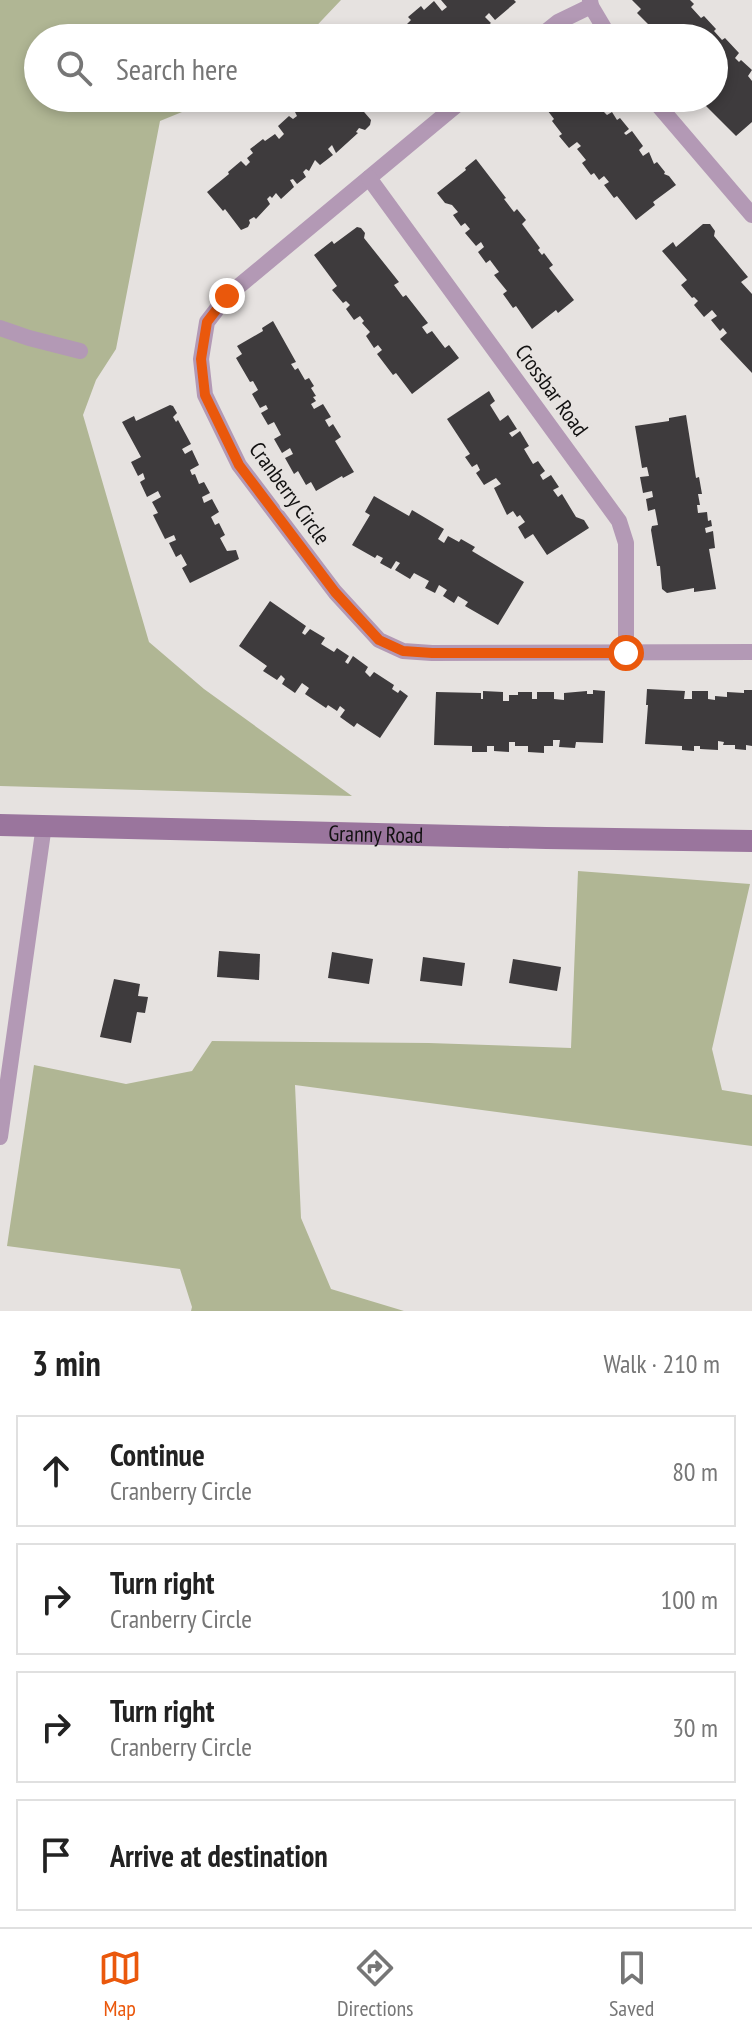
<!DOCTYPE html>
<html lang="en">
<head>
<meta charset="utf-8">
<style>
  :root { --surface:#fff; --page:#f2f2f2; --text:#222; --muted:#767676; --line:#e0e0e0; --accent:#ea580c }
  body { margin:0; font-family:"PT Sans Narrow",sans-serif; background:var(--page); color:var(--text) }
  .stop { position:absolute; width:24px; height:24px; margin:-18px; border:6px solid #ea580c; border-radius:50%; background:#fff }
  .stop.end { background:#ea580c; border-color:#fff; box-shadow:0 2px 8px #0008 }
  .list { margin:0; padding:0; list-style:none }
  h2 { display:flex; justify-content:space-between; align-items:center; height:104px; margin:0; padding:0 32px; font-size:34px }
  h2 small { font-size:26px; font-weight:400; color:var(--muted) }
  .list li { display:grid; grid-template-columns:52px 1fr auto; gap:24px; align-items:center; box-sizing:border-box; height:112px; margin:0 16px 16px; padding:0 16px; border:2px solid var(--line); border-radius:0px }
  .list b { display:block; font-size:30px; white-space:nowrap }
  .list p { margin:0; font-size:26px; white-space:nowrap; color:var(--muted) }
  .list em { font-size:26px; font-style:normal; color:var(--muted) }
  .icon { flex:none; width:44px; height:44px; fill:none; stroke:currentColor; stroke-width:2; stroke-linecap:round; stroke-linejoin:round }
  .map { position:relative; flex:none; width:752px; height:1311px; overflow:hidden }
  .search { position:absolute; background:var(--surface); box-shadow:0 4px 12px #0003; left:24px; right:24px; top:24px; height:88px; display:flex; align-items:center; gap:20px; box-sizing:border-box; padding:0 28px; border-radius:44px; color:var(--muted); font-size:30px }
  .sheet { height:616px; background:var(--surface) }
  nav { display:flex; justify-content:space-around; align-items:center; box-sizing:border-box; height:112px; border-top:2px solid var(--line); background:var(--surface); font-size:22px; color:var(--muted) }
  nav a { display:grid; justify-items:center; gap:4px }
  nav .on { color:var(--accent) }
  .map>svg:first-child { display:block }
  .forest { fill:#b0b694 }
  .building { fill:#3e3b3d }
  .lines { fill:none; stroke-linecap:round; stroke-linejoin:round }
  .street { stroke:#b399b5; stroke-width:16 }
  .secondary { stroke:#9a759d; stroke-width:22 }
  .route { stroke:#ea580c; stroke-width:10 }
  .labels { text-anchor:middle; stroke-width:8; stroke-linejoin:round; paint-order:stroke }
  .street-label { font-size:22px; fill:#121111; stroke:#e6e2e0 }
</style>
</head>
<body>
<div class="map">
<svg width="752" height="1311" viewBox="0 0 752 1311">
  <rect width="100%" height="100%" fill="#e6e2e0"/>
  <g class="forest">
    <path d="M0,0H341L305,38H38V98H248L245,102L204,103L160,121L116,349L96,380L83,415L149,642L204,689L352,796L0,786Z"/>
    <path d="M578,871L750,884L712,1049L722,1090L752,1095V1146L295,1085L301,1218L331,1289L404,1311H191L192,1307L180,1269L7,1246L34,1065L126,1084L192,1071L212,1041L429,1043L571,1048Z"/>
  </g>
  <g class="building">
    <path d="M441,0H514L516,2L495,20L489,13L485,17L491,23L479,33L474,28L462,38H388L399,28L404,33L409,28L406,25L411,20L408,17L421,6L424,10L434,1L442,11L447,7Z"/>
    <path d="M632,0H690L694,4L691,7L701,18L704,16L716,29L714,31L722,40L725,38L739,53L735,58L739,62L741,60L752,70L748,76L752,81V122L736,136L705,105L711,100L709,98H714V38H658L655,35L652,37L647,31L651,27L637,13L641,9Z"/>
    <path d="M319,98H352L371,120L370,125L365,130L359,128L356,132L358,133L336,153L332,145L328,149L333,155L320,165L315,160L309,171L306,169L303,172L306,177L297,184L293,179L290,180L294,187L281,199L276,193L272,198L270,196L267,199L270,204L256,219L254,217L249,220L250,223L248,227L241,230L225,209L223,211L207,192L229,174L228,172L241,161L246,166L250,162L247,158L253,153L250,149L263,139L265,141L275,134L279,139L284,134L278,126L289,116L293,119L297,116L295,112L305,102L309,106Z"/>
    <path d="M538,98H602L610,108L604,112L607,115L612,112L617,120L620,118L629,129L624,133L626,135L632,131L643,146L639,150L643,156L649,152L654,164L657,162L665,172L664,174L669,176L676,185L653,202L655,205L636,220L617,196L614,198L604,185L609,182L604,176L599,180L594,173L591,175L582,163L586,160L577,149L581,146L577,142L569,148L559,136L562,134L552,121L554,119Z"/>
    <path d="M476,159L506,198L504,199L514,212L517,209L526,220L522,224L540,248L538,250L542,255L544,253L553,265L549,268L574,300L558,313L556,310L532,329L516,306L513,308L503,294L507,291L494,275L499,272L490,260L486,263L478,252L484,247L481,242L476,246L465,233L470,229L465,223L461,226L453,215L458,212L452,205L445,203L437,193L466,170L465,168Z"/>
    <path d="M703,224H710L715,231L714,236L748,277L741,282L752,294V373L720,339L727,333L723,328L720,331L711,320L717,316L712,310L704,317L694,305L698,301L694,297L692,298L681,285L687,280L662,251L673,242L676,247Z"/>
    <path d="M357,227L361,228L365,233L364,238L399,282L394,285L403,297L406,295L428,323L422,327L427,334L432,331L445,348L449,345L459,358L412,394L396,373L393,375L377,354L382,350L378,345L374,348L366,336L370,332L362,323L364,321L360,316L354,320L346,309L350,305L346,301L343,303L332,290L337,286L314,255L332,241L334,244Z"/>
    <path d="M273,321L296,362L291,364L295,370L298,368L305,380L309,378L314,386L311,388L316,396L313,397L316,401L311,404L314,409L323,404L331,417L325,420L329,427L333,424L341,437L335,441L354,472L343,478L342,476L316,491L311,482L306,485L298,471L294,474L285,458L293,454L290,448L282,453L274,439L281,435L274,422L268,425L261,413L268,409L266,405L260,408L252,394L258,390L253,381L250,382L236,358L242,354L237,346L263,331L262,328Z"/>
    <path d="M489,391L495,401L490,405L500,421L508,415L517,429L509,433L512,437L520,431L529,446L524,449L533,464L538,461L545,471L540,475L543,480L551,475L559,487L553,490L558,497L562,494L576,517L584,520L589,528L547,555L533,534L525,539L518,527L525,522L520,515L517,517L513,511L507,515L494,488L501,484L496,478L484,485L476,473L480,470L477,464L472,467L465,457L470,454L447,419Z"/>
    <path d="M170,405L173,406L177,413L173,417L176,422L178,420L191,444L182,449L185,454L192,450L199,465L190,470L192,475L195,474L199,484L204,482L210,493L202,497L204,503L212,499L219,512L211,517L215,525L219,523L225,535L220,538L227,551L236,550L239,559L190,583L182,568L187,565L181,554L176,557L169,543L176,540L174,535L165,539L153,515L158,513L152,502L161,497L158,491L147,497L140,482L145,479L143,473L138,476L131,462L141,457L122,422L134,416L136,421Z"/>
    <path d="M686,415L696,478L699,477L702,494H698L700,505H697L698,513L707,512L708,521L711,520L712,526L705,528L706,533L713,531L715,548L709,549L716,589L694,592V588L667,593L662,589L660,566H657L651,530L652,526L658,525L655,509L648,511L646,499L653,497L652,491L643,493L640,477L649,476L647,467L642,468L635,426L669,421V418Z"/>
    <path d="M374,496L409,516L412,510L444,529L438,539L444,543L448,536L459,542L461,539L475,547L472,551L524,582L498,625L465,606L468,602L458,596L454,603L443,596L447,590L439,585L435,593L425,588L429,581L414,573L410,579L395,570L400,563L396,561L391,569L380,563L383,558L377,555L375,558L352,545L370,515L365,512Z"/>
    <path d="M270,601L306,626L302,633L305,635L310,629L325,638L321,644L334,652L337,648L349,656L345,662L348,664L353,656L368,667L365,672L370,677L374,672L394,685L392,689L398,693L400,690L408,696L380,738L357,723L354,727L340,717L345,710L340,706L337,711L328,705L326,708L305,694L309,688L302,683L295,693L282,684L285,679L281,675L277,680L263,671L267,666L239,646Z"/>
    <path d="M647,689L685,691L684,699H692V691H708V699L715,700V696L727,697V692L744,693V690H752V746L746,745V750L735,749V745H723L724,742L718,741V750L700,749V746H694V751L682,750V746L645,744L648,705H646Z"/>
    <path d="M593,690L605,691L603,743L576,742L575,748L559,747L560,740H553V746H544V753L528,752V746H515V742H509V752L494,751V746H487V752H472V746L434,745L436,692L481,693V699H483V691L503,692V701H509V695H518V692H532V699H537V692H554V699L564,700V693L587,691V694H593Z"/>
    <path d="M219,951L260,954L259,980L217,977Z"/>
    <path d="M332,952L373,959L369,984L328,978Z"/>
    <path d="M423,957L465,963L462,986L420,981Z"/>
    <path d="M513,959L561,967L557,991L509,983Z"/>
    <path d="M114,979L140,984L138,996L148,997L145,1013L137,1012L131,1043L100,1037Z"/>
  </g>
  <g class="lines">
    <g class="street">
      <path d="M590,0L591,6L610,38"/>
      <path d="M538,38L558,22L591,6"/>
      <path d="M465,98L227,296L207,322L201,359L205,395L239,465L335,592L379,640L403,651L432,653L752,652"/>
      <path d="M652,98L752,215"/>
      <path d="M369,178L619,521L626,543V653"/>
      <path d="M0,328L29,338L80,351"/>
      <path d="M0,1137L44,825"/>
    </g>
    <path class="secondary" id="s1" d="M0,825L546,838L752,841"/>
  </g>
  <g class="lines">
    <path class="route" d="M227,296L207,322L201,359L205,395L239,465L335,592L379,640L403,651L432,653H626"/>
  </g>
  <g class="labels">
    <g class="street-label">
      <text transform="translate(552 390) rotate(54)" y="8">Crossbar Road</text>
      <text transform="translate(290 493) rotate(54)" y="8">Cranberry Circle</text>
      <text dy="8" stroke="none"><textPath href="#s1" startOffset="376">Granny Road</textPath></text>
    </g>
  </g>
</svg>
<div class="stop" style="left:626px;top:653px"></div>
<div class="stop end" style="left:227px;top:296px"></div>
<div class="search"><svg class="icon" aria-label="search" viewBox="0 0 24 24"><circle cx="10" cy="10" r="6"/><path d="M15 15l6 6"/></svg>Search here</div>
</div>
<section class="sheet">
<h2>3 min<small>Walk · 210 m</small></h2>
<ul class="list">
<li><svg class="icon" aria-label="ahead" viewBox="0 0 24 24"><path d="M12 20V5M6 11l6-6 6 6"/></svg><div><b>Continue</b><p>Cranberry Circle</p></div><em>80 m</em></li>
<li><svg class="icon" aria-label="right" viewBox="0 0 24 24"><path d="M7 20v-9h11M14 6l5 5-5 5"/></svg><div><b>Turn right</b><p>Cranberry Circle</p></div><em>100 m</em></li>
<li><svg class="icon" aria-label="right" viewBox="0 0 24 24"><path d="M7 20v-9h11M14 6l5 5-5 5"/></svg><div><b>Turn right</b><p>Cranberry Circle</p></div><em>30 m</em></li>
<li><svg class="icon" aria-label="arrive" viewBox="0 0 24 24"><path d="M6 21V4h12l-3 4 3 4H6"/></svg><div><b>Arrive at destination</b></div></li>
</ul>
</section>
<nav>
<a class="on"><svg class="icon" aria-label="map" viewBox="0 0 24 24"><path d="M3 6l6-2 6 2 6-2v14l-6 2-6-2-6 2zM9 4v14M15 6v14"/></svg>Map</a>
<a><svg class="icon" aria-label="directions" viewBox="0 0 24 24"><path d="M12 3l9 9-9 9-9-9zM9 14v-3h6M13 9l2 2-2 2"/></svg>Directions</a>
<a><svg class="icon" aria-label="saved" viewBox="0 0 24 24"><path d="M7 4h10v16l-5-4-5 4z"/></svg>Saved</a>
</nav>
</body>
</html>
